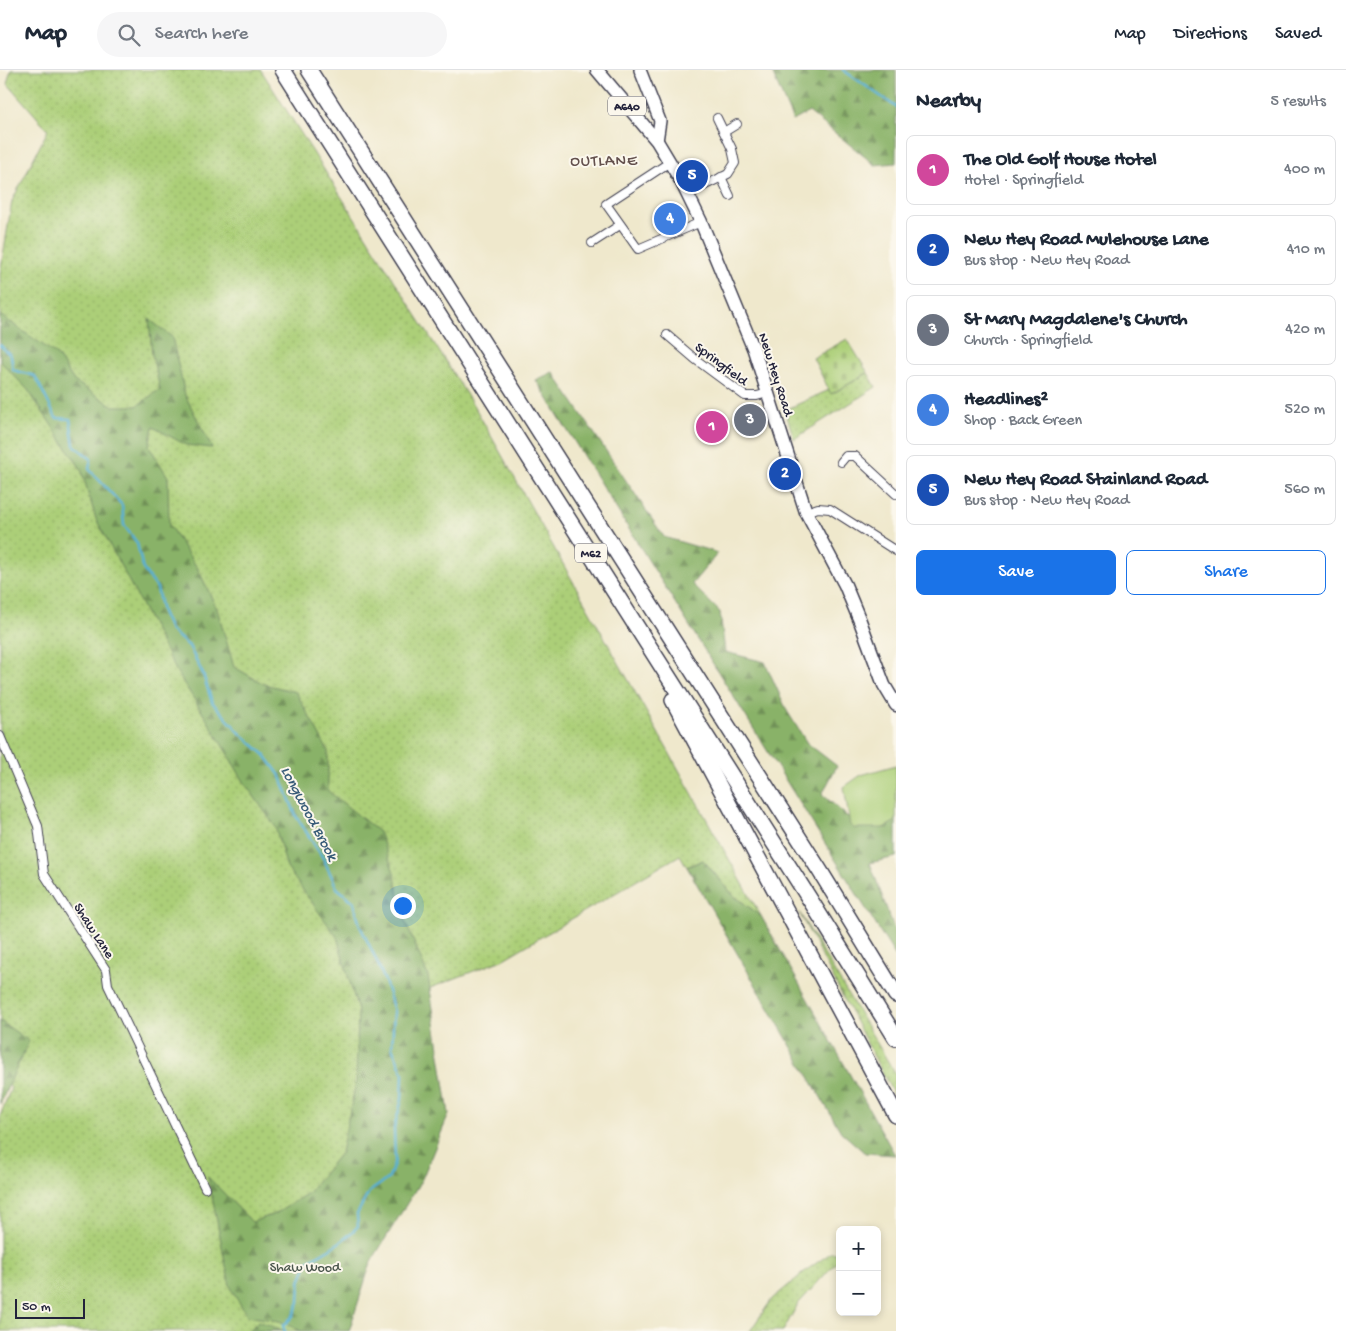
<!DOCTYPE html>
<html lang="en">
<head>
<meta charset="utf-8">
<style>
  :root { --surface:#fff; --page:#f6f6f7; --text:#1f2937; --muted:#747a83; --line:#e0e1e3; --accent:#1a73e8 }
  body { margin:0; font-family:"Gochi Hand",sans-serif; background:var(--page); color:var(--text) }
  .controls { position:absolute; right:15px; bottom:15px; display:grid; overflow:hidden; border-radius:8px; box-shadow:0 2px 8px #0003 }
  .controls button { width:45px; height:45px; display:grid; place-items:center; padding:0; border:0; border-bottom:1px solid var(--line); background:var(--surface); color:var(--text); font:25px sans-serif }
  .scale { position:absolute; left:15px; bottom:12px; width:70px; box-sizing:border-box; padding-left:5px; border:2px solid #22223b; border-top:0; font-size:14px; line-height:18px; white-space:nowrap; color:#22223b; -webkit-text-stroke:4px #fbf7ec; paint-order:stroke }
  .you { position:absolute; left:402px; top:835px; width:18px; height:18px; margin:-12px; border:4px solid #fff; border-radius:50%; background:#1a73e8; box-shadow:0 0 0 8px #1a73e833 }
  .badge { display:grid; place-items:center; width:32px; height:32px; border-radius:50%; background:var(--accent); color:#fff; font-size:16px; font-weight:700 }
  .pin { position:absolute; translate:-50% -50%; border:2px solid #fff; box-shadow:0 1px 5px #0006 }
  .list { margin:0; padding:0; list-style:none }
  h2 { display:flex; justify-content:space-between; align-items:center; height:65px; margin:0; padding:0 20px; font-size:21px }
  h2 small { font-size:16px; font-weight:400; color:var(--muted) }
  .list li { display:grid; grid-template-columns:32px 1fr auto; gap:15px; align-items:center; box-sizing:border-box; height:70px; margin:0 10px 10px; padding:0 10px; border:1px solid var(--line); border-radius:8px }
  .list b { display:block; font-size:19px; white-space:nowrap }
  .list p { margin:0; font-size:16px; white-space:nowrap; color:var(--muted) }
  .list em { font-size:16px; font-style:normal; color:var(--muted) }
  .actions { display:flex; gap:10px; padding:15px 20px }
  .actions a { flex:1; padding:11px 0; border:1px solid var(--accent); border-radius:8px; text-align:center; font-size:18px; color:var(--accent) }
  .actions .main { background:var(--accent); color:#fff }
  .icon { flex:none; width:28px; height:28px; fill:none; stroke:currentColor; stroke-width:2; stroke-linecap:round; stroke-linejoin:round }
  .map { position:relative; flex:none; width:896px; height:1261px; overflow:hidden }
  header { display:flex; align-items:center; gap:30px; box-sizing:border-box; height:70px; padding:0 25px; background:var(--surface); border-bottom:1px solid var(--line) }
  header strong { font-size:24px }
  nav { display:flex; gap:28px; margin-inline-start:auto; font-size:18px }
  .search { width:350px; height:45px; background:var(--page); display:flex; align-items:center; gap:12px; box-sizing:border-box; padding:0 18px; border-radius:28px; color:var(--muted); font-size:19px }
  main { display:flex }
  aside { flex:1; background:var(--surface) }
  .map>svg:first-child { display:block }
  .grass { fill:url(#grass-dots); stroke:#67785a }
  .forest { fill:url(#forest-firs); stroke:#566a52 }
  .cemetery { fill:url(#cemetery-stones); stroke:#67785a }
  .park { fill:#accf78; stroke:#67785a }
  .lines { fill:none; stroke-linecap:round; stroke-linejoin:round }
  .stream { stroke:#57b0d4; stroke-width:2.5 }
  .minor-casing { stroke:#414051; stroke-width:10 }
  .secondary-casing { stroke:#414051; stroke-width:14 }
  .primary-casing { stroke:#414051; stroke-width:15 }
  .motorway-casing { stroke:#414051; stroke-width:18 }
  .minor { stroke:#fff; stroke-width:8 }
  .secondary { stroke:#fff; stroke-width:11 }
  .primary { stroke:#fff; stroke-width:12 }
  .motorway { stroke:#fff; stroke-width:15 }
  .labels { text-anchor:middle; stroke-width:4; stroke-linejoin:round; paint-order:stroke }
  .shield { fill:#fbf7ec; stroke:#636270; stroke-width:1 }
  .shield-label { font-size:12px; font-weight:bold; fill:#22223b }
  .street-label { font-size:14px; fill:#22223b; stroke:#fbf7ec }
  .park-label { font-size:14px; fill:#4b564d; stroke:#fbf7ec }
  .water-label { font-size:15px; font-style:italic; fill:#375b78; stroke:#fbf7ec }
  .quarter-label { font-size:16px; letter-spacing:1px; fill:#63504d; stroke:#fbf7ec }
</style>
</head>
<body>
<header>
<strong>Map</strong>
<div class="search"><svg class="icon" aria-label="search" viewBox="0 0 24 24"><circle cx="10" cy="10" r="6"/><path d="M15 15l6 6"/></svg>Search here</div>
<nav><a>Map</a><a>Directions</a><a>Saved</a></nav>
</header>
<main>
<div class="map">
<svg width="896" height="1261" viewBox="0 0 896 1261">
  <defs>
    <pattern id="grass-dots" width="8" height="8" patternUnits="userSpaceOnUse" patternTransform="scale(1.25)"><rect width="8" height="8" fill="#accf78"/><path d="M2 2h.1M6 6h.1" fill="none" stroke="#94b169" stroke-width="1.8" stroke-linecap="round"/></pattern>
    <pattern id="forest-firs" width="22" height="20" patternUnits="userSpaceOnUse" patternTransform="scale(1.25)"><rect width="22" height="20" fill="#89b268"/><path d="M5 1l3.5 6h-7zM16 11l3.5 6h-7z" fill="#709057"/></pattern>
    <pattern id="cemetery-stones" width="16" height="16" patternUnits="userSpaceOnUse" patternTransform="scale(1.25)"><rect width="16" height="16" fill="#accf78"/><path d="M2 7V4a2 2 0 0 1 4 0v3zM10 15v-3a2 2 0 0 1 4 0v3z" fill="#94b169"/></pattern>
  </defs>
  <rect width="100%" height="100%" fill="#fbf7ec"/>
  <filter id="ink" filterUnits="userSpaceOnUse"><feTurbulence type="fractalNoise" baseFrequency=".02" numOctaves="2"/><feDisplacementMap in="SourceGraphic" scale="10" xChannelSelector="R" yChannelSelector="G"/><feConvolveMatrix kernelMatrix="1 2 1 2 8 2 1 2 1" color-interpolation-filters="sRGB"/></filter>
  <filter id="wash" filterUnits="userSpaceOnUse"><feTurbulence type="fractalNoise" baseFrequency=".0096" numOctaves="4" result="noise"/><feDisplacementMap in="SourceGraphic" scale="20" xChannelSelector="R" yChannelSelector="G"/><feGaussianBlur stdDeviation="1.12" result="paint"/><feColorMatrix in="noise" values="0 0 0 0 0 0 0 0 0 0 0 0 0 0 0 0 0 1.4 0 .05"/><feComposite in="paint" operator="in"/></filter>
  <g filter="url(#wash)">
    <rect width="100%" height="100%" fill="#efe8cc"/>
    <g class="grass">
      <path d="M11,0H261L477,341L761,846L734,826L703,790L687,797L680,785L502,890L415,924L310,1261H0V1046L11,1018L0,998V204L12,131L48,60L7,13Z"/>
      <path d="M868,303L876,317L794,369L785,340L829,320L832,324Z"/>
      <path d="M799,842L896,1005V1029Z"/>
      <path d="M832,1182L840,1185V1188L798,1234L783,1261H750L772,1229L808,1199Z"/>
    </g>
    <g class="forest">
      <path d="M771,0H896V93L875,95L809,42L793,51Z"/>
      <path d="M0,245L57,285L74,311L113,336H137L160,319L152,285L149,249L172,267L185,325L212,378L186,375L153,357L149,376L168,407L169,455L198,499L217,539L234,597L264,614L296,622L328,681V721L379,762L394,802L403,846L428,906L449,1044L422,1109L371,1192L349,1261H301L279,1251L247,1246L230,1216L208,1107L252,1152L277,1143L308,1123L341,1082L356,1013L358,941L337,867L287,798L275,756L246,715L209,653L178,604L96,449L81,399L28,320L0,291Z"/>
      <path d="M553,302L664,467L718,483L692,514L720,542L725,582L765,592L787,641L807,673L837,696L822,724L857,755L896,748V787L870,793L896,864V887L536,310Z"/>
      <path d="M703,790L734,826L761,846L895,1085L865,1083L841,1062L687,797Z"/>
      <path d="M0,951L29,971L0,1034Z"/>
      <path d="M258,1251L285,1261H249Z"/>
    </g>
    <path class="cemetery" d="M847,269L868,303L831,324L813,288Z"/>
    <path class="park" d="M896,695V751L883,758H853L850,755L844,717L861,705Z"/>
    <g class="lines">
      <g class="stream">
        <path d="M843,0L896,37"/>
        <path d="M0,275L11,286L13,300L35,306L56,348L70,349L74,375L91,389L89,399L122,435L124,455L137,473L143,499L157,518L162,542L170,560L189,576L203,604L212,632L240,663L265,685L281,707L296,746L323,788L337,818L354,832L360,856L375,887L385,911L394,941L392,977L403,1003L402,1029L394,1058L395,1090L389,1108L369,1122L357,1144L358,1156C344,1172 327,1180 308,1191L300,1212L299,1232L293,1246L283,1256L285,1261"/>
      </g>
    </g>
  </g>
  <g filter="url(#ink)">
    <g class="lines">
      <g class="minor-casing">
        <g id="minor">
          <path d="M724,62L737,54"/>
          <path d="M670,92L606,134L638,179L701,152"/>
          <path d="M721,107L730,126"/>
          <path d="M687,124L728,104L735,93L732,79L717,48"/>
          <path d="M592,173L620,155"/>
          <path d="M667,265L695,289L745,326H757L768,323"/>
          <path d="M841,392L846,386H855L896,424"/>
          <path d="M806,442L818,438L830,439L896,481"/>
          <path d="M0,666L38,756L44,804L106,900L108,915L205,1118"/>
        </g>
      </g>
      <g class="secondary-casing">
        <path id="secondary" d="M640,0L660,51L657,71"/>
      </g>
      <g class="primary-casing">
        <path id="primary" d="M597,0L657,71L681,111L701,152L754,280L806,442L845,515L860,551L884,615L896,635"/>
      </g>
      <g class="motorway-casing">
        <g id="motorway">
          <path d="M283,0L814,836L896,968"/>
          <path d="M309,0L820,801L896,925"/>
          <path d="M673,630L896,1045"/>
        </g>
      </g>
      <use href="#minor" class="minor"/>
      <use href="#secondary" class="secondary"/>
      <use href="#primary" class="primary"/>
      <use href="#motorway" class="motorway"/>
    </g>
  </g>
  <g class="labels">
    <g class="shield">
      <rect x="608" y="26.5" width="38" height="19" rx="4"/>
      <rect x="575" y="473.5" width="32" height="19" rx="4"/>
    </g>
    <g class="shield-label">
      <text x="627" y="40">A640</text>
      <text x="591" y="487">M62</text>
    </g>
    <g class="street-label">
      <text transform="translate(722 293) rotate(37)" y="5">Springfield</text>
      <text transform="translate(777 304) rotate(72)" y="5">New Hey Road</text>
      <text transform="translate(95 860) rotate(57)" y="5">Shaw Lane</text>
    </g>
    <g class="park-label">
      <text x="305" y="1201">Shaw Wood</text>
    </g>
    <g class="water-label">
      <text transform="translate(310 743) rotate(62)" y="5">Longwood Brook</text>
    </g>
    <g class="quarter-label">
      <text x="604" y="95">OUTLANE</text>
    </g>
  </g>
</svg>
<div class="controls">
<button>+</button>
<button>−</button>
</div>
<div class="scale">50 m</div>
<div class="you"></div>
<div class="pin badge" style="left:712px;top:357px;background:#d1479c">1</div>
<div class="pin badge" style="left:785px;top:404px;background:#1a4fb4">2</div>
<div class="pin badge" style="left:750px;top:350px;background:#6b7280">3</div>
<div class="pin badge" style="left:670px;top:149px;background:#3f7fe0">4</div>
<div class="pin badge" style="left:692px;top:106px;background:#1a4fb4">5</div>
</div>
<aside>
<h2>Nearby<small>5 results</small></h2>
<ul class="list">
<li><span class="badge" style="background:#d1479c">1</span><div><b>The Old Golf House Hotel</b><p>Hotel · Springfield</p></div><em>400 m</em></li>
<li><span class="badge" style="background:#1a4fb4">2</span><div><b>New Hey Road Mulehouse Lane</b><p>Bus stop · New Hey Road</p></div><em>410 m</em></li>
<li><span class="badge" style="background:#6b7280">3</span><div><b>St Mary Magdalene's Church</b><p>Church · Springfield</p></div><em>420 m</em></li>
<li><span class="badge" style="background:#3f7fe0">4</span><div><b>Headlines²</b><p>Shop · Back Green</p></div><em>520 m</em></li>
<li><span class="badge" style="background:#1a4fb4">5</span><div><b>New Hey Road Stainland Road</b><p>Bus stop · New Hey Road</p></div><em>560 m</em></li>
</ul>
<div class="actions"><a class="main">Save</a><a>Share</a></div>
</aside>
</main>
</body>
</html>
